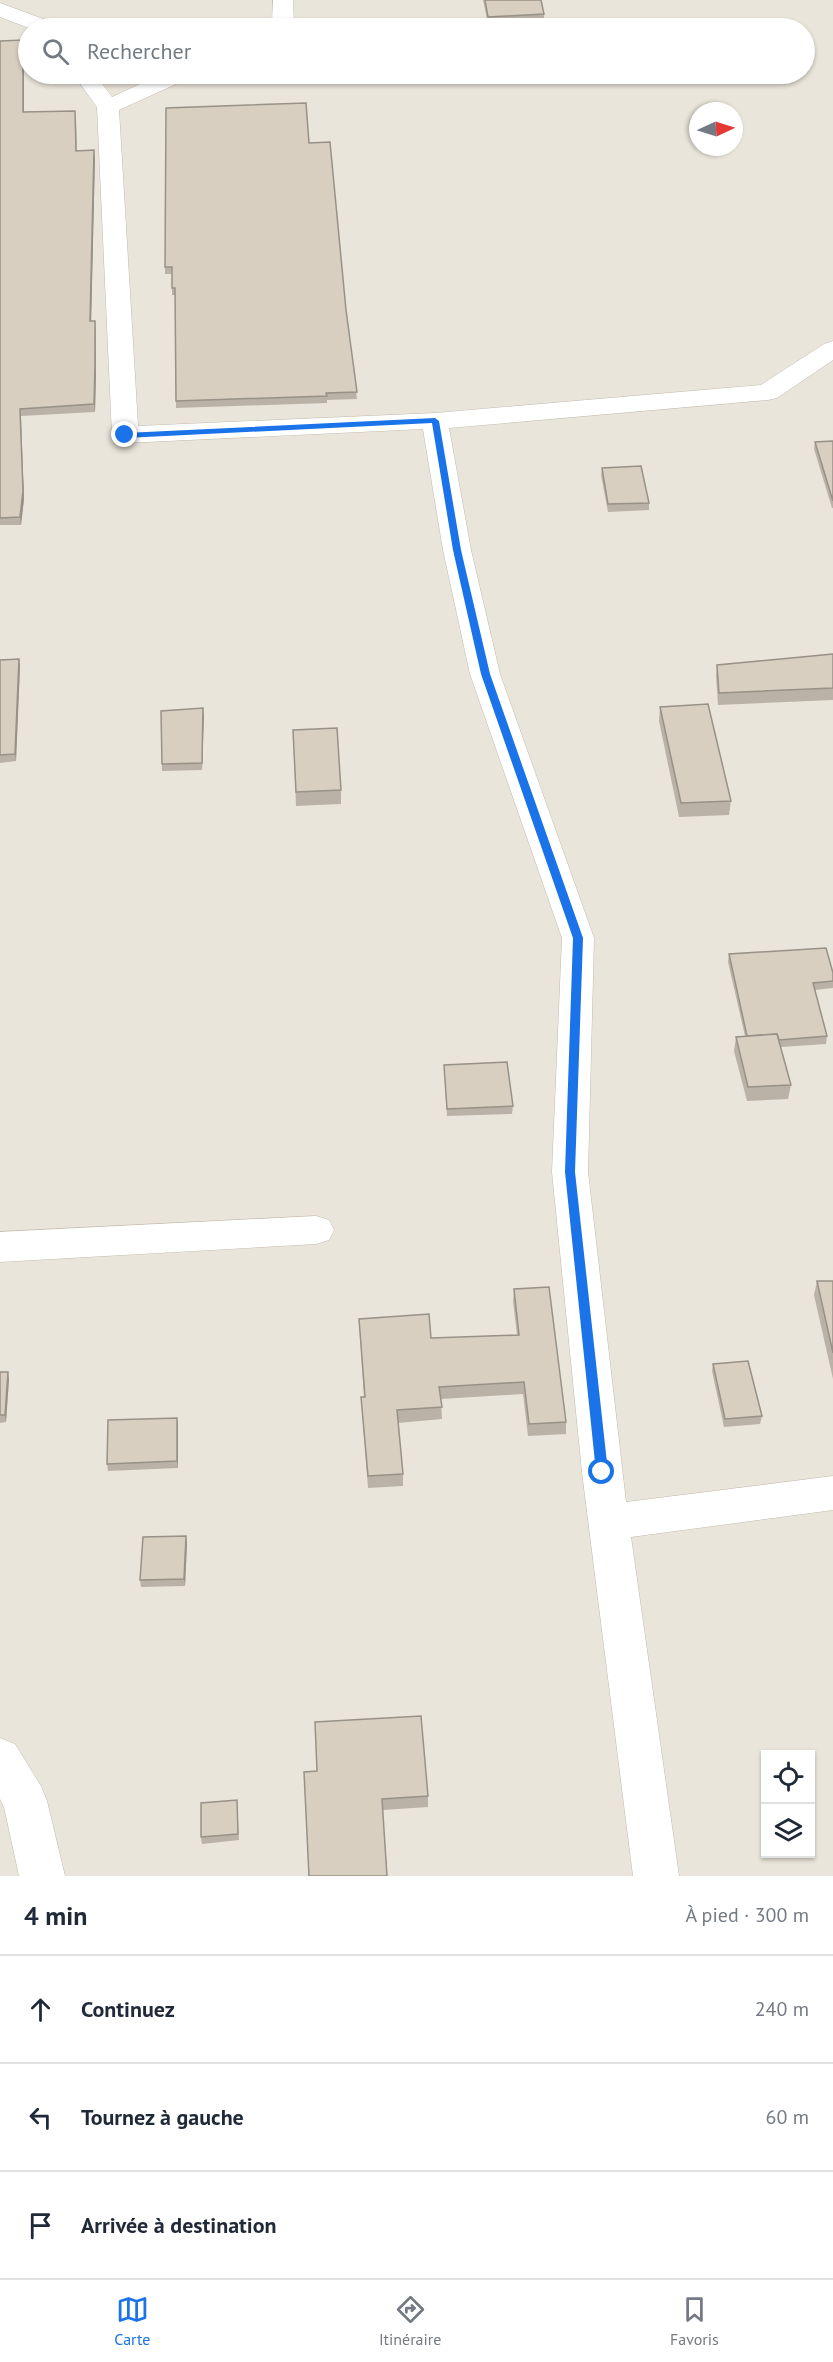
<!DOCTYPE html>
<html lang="fr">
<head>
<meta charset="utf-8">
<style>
  :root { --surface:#fff; --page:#f2f2f3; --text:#1f2937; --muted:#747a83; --line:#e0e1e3; --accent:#1a73e8 }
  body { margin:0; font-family:"PT Sans",sans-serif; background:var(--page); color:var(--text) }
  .controls { position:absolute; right:18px; bottom:18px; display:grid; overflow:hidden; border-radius:0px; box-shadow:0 2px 4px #0004 }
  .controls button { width:54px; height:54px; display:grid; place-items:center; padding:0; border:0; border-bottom:2px solid var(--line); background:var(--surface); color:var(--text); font:30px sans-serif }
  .compass { position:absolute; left:689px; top:102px; width:54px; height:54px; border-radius:50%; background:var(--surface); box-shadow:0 2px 4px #0004; rotate:86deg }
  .stop { position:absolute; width:18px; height:18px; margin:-14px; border:4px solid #1a73e8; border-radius:50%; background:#fff }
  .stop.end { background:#1a73e8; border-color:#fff; box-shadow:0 2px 6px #0008 }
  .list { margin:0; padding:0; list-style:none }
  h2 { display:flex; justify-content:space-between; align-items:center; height:78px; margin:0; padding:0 24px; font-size:26px }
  h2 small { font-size:20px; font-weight:400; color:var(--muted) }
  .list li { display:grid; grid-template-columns:39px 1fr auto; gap:18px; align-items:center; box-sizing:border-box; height:108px; padding:0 24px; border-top:2px solid var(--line) }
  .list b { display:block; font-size:22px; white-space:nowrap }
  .list em { font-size:20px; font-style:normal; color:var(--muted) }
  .icon { flex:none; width:33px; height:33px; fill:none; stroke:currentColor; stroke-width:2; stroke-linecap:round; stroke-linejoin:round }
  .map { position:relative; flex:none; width:833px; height:1876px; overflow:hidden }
  .search { position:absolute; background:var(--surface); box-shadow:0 2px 4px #0004; left:18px; right:18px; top:18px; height:66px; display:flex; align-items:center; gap:15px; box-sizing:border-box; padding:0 21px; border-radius:33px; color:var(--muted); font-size:22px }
  .sheet { height:402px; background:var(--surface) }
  nav { display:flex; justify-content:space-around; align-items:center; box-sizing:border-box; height:84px; border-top:2px solid var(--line); background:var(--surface); font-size:16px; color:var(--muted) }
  nav a { display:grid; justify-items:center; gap:3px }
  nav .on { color:var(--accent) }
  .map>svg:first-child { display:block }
  .residential { fill:#eae5da; fill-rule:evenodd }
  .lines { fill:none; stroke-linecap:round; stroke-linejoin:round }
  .minor-casing { stroke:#c2bbae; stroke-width:1 }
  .minor { fill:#fff; fill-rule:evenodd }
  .wall { fill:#bab2a6 }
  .shaded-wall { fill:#979187 }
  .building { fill:#d8cfc1; stroke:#979187; stroke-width:1.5 }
  .route { fill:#1a73e8 }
</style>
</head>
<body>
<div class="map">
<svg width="833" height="1876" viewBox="0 0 833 1876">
  <rect width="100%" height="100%" fill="#f6f3ec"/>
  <path class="residential" d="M0,0H833V1876H0ZM28,28H804V74H28ZM698,111H734V147H698ZM766,1754H810V1854H766Z"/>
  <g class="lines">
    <g class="minor-casing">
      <g id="minor">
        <path d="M273,0H293L294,25L291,28H264L272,22Z"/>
        <path d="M0,3L54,23L57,28H29L0,17Z"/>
        <path d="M73,74H95L112,97L162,74H190L187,79L119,110L138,426L435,413L761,385L824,344L833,341V360L777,398L768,400L449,428L471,550L500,674L594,938L588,1172L626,1502L833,1476V1510L631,1537L679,1876H633L582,1472L552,1172L562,938L470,674L443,550L423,429L125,443L116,441L112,435L97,107Z"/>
        <path d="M316,1216L329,1220L334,1230L329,1240L316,1244L0,1262V1232Z"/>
        <path d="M0,1738L15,1744L41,1786L47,1801L65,1876H19L4,1807L0,1799Z"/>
      </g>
    </g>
    <use href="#minor" class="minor"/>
  </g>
  <g class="wall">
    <path d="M483,0H541L544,14V20L488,24Z"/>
    <path d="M0,41L24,47V112L76,118L77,151L95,157L91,321H95L96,329V373L95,412L21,416L24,499L21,525H0Z"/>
    <path d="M309,143L346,310L357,399L327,400V403L176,408L175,295H172V274H165V267Z"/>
    <path d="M833,441V508H832L814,449L815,442Z"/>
    <path d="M602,468L649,503V510L608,512L601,475Z"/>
    <path d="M833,654V700L718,705L716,676L717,665Z"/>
    <path d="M19,659L20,666L16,761L0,763V660Z"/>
    <path d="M660,707L731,801L729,815L679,817L659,721Z"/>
    <path d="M203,708L202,770L162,771V764Z"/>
    <path d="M293,730L341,790V804L296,806Z"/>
    <path d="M729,954L833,973V988L815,990L827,1036L826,1044L781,1047L791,1085L788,1099L747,1101L734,1051L736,1037L745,1036L728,962Z"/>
    <path d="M444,1065L513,1106L512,1114L447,1116Z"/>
    <path d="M817,1281H833V1379L814,1295Z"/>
    <path d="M514,1289L566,1422V1434L528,1436L523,1394L441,1399L442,1419L398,1423L403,1474V1486L368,1488L362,1409L361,1397H364L359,1319L431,1338L517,1335L513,1301Z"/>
    <path d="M713,1364L762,1416L760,1424L724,1427L712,1371Z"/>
    <path d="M0,1372L9,1379L6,1422L0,1423Z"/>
    <path d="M178,1425V1468L108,1471L107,1464Z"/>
    <path d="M187,1543L185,1586L141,1587L140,1580Z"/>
    <path d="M304,1772L428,1796V1807L383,1810Z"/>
    <path d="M237,1800L239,1840L202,1844L201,1837Z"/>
  </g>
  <g class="shaded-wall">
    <path d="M23,40L24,47V119L23,112Z"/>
    <path d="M94,150L95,157L91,329L90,321Z"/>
    <path d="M95,321L96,373L95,412L94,404Z"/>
    <path d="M20,409L24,499L21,525L20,517Z"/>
    <path d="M19,659L20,666L16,761L15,754Z"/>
    <path d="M203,708L204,716L202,770V763Z"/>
    <path d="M8,1372L9,1379L6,1422L5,1415Z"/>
    <path d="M177,1418L178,1425V1468L177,1461Z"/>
    <path d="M186,1536L187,1543L185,1586L184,1579Z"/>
  </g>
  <g class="building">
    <path d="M485,0H541L544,14L488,17Z"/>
    <path d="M23,40V112L75,111L76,151L94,150L90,321H95V365L94,404L20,409L23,491L20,517L0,518V41Z"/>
    <path d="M306,103L309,143L330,142L346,310L357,392L326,393L327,396L176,401L175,288H172V267H165L166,108Z"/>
    <path d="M833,441V501L815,442Z"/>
    <path d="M641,466L649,503L608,504L602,468Z"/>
    <path d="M833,654V688L719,693L717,665Z"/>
    <path d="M19,659L15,754L0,755V660Z"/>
    <path d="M708,704L731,801L681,803L660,707Z"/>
    <path d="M203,708L202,763L162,764L161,711Z"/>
    <path d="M337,728L341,790L296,792L293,730Z"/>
    <path d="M826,948L833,973V981L813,983L827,1036L779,1040L777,1034L747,1036L729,954Z"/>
    <path d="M777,1034L791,1085L748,1087L736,1037Z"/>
    <path d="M507,1062L513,1106L447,1109L444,1065Z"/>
    <path d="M817,1281H833V1353Z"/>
    <path d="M549,1287L566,1422L529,1424L524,1382L439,1387L442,1407L397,1410L403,1474L368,1476L361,1397H365L359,1319L429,1314L431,1338L519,1335L514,1289Z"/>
    <path d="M748,1361L762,1416L725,1419L713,1364Z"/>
    <path d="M0,1372H8L5,1415H0Z"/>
    <path d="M177,1418V1461L107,1464L108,1420Z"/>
    <path d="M186,1536L184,1579L140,1580L143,1537Z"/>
    <path d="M421,1716L428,1796L382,1799L387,1876H309L304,1772L317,1771L315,1722Z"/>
    <path d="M237,1800L238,1834L201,1837V1803Z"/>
  </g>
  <path class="route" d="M435,418L439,421L461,550L490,674L583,938L575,1172L608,1472L602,1477L596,1472L565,1172L573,938L481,674L453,550L432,423L125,438L121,435L125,433Z"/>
</svg>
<div class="controls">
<button><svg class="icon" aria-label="locate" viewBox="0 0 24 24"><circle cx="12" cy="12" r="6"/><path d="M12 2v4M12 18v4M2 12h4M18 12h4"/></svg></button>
<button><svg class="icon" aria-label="layers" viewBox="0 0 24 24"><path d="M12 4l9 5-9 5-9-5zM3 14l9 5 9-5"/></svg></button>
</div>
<svg class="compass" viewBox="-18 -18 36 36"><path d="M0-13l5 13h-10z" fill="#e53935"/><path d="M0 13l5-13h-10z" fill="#747a83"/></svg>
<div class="stop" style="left:602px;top:1472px"></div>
<div class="stop end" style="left:125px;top:435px"></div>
<div class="search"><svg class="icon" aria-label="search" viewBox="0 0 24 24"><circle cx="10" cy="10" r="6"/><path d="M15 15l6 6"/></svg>Rechercher</div>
</div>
<section class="sheet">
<h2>4 min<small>À pied · 300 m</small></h2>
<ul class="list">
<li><svg class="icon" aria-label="ahead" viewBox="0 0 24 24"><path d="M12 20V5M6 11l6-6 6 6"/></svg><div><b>Continuez</b></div><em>240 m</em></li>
<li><svg class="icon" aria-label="left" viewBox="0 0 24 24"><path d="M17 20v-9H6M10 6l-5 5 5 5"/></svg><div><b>Tournez à gauche</b></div><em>60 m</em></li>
<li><svg class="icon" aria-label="arrive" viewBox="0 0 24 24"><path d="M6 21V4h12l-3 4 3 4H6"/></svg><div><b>Arrivée à destination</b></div></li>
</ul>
</section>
<nav>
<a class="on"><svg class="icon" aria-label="map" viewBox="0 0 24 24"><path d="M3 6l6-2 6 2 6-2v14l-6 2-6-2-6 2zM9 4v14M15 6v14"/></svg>Carte</a>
<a><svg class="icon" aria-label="directions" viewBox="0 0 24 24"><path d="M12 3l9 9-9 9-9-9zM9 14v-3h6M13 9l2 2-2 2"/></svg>Itinéraire</a>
<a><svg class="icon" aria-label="saved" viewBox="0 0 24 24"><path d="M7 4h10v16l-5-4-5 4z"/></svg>Favoris</a>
</nav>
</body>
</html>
